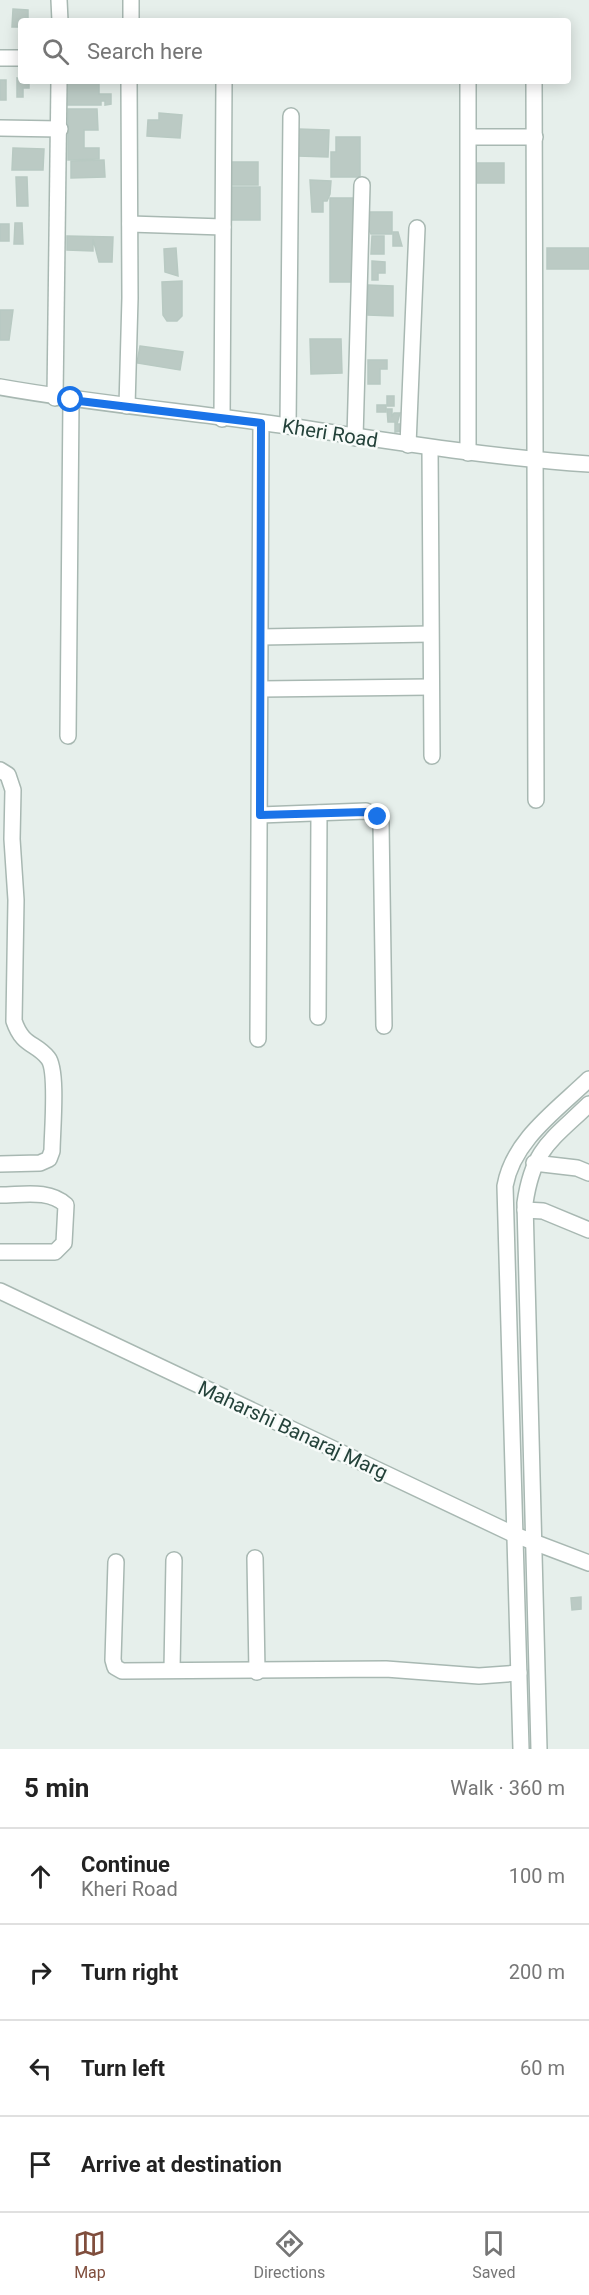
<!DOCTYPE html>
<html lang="en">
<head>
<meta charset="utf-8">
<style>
  :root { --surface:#fff; --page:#f6f6f6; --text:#222; --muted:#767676; --line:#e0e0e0; --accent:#804e3d }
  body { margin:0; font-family:Roboto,sans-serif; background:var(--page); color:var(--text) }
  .stop { position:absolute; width:18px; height:18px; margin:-14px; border:4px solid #1a73e8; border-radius:50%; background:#fff }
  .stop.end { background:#1a73e8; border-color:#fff; box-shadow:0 2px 6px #0008 }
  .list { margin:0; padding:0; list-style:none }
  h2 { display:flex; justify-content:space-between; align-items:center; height:78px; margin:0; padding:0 24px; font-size:26px }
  h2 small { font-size:20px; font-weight:400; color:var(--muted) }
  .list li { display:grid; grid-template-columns:39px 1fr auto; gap:18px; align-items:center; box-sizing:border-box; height:96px; padding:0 24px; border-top:2px solid var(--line) }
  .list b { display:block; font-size:22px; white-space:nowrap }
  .list p { margin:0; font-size:20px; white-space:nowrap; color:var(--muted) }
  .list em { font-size:20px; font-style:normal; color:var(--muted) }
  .icon { flex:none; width:33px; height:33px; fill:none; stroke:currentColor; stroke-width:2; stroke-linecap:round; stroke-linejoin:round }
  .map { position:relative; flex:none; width:589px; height:1749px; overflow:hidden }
  .search { position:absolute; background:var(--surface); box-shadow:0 3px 15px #0003; left:18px; right:18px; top:18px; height:66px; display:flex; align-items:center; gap:15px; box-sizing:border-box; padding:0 21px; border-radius:6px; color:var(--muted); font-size:22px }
  .sheet { height:462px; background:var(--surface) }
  nav { display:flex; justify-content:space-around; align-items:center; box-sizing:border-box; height:84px; border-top:2px solid var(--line); background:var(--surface); font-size:16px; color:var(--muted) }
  nav a { display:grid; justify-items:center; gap:3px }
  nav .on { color:var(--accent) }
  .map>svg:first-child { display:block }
  .building { fill:#bbcac4; stroke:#b8c9c2; stroke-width:1.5 }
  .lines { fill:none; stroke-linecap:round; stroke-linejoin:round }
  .minor-casing { stroke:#a8b8b2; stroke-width:18 }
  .minor { stroke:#fff; stroke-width:15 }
  .route { stroke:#1a73e8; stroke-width:8 }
  .labels { text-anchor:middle; stroke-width:5; stroke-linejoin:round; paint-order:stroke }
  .street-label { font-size:20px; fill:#24423a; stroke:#f7fbf9 }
</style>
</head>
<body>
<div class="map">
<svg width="589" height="1749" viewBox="0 0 589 1749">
  <rect width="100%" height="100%" fill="#e6efeb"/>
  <g class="building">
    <path d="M13,9L28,10V21H21V27H12Z"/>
    <path d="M17,78L29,83V88H23V97H17Z"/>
    <rect x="0" y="80" width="6" height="20"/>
    <path d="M67,81H99V94H111V104L105,105V101H101V105H67Z"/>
    <path d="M68,109H97L98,130H84V148H99V159L68,160Z"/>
    <path d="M159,113L182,115L180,138L147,136L148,120H159Z"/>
    <path d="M298,129L329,130L328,157L298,156Z"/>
    <path d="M336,137H360V177H331V152H336Z"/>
    <path d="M13,148L44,149L43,170H12Z"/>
    <path d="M104,160L105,177L71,178V161Z"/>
    <rect x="230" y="162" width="28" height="23"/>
    <rect x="476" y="163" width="28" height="20"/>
    <path d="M16,177H27L28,206H17Z"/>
    <path d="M310,180L331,181L330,194L327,201H323V212H312Z"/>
    <path d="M229,187H260V220H232L228,212Z"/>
    <path d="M330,198H357L358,282H330Z"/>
    <path d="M369,212H392V234H371L369,230Z"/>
    <path d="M15,223H22L23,244H14Z"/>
    <rect x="0" y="224" width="9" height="17"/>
    <path d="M393,232H398L402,246H393Z"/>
    <path d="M67,236L113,237L112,262H99L93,239V251L67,250Z"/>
    <path d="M372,236H384V254H371Z"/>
    <path d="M176,248L178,276L165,272L164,249Z"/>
    <rect x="547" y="248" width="42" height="21"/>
    <path d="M372,261L385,262V273H378V280H372Z"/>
    <path d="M182,281V316L177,321H167L163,315L162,282Z"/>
    <path d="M368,285L393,286V316L368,315Z"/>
    <path d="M0,310H13L9,340H0Z"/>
    <path d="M310,339H341L342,373L311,374Z"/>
    <path d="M140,346L183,352L180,370L137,363Z"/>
    <path d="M368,360H387V369H380V384H368Z"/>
    <rect x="387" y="396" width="7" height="10"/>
    <rect x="377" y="405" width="9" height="7"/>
    <path d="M387,409H392V417L394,413H400L397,424H401V431L395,432V422H388Z"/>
    <path d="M581,1597V1609L572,1610L571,1598Z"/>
  </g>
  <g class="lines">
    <g class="minor-casing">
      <g id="minor">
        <path d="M59,0L60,21"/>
        <path d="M131,21V0"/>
        <path d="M0,58H21"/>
        <path d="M534,81L536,800"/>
        <path d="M0,128L60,129"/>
        <path d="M469,137H535"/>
        <path d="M130,224L223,227"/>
        <path d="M0,387C95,404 192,412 288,426C388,441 488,457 589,464"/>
        <path d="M55,398L59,81"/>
        <path d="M127,406L130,298L129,81"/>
        <path d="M222,419L224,81"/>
        <path d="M288,426L291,116"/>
        <path d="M355,438L362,185"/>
        <path d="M408,445L417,228"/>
        <path d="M430,448L432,756"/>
        <path d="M468,453V81"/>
        <path d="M261,637L430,634"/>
        <path d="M261,689L430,687"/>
        <path d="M68,736L71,400"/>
        <path d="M0,770L8,775L13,790L12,839L16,900L14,1021C23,1047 35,1042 48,1058C58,1070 52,1133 52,1151L49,1159L40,1163L0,1164"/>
        <path d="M260,815L366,811L378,817L381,823L384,1026"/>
        <path d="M318,1017L319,813"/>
        <path d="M258,1039L261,423"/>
        <path d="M534,1163L577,1168L589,1173"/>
        <path d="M0,1195C23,1195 49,1189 66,1205L64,1243L55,1252H0"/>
        <path d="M525,1210L543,1211L589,1230"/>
        <path d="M0,1291L515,1535L589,1563"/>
        <path d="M255,1558L257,1672"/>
        <path d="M116,1562L113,1660L115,1667L122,1671L386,1669L479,1676L519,1673"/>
        <path d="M172,1669L174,1560"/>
        <path d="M521,1749L505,1186C513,1140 557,1110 589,1079"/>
        <path d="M539,1749L525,1203C533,1148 552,1140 589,1104"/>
      </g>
    </g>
    <use href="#minor" class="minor"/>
  </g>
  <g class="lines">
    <path class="route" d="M71,400L261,423L260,815L366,812L378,817"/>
  </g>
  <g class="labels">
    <g class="street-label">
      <text transform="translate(330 433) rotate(9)" y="7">Kheri Road</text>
      <text transform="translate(293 1430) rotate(25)" y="7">Maharshi Banaraj Marg</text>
    </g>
  </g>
</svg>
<div class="stop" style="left:71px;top:400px"></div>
<div class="stop end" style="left:378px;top:817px"></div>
<div class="search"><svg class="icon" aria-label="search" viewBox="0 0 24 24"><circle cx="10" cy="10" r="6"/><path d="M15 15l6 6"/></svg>Search here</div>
</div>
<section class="sheet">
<h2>5 min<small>Walk · 360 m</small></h2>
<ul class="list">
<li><svg class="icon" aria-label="ahead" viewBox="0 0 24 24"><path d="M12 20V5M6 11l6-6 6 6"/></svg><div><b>Continue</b><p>Kheri Road</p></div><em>100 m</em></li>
<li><svg class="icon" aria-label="right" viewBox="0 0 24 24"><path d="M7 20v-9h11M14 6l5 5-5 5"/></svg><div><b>Turn right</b></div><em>200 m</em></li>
<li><svg class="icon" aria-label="left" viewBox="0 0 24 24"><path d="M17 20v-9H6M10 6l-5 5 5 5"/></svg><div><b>Turn left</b></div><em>60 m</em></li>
<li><svg class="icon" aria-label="arrive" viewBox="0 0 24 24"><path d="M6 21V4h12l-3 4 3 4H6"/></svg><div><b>Arrive at destination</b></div></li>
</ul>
</section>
<nav>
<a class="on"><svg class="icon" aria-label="map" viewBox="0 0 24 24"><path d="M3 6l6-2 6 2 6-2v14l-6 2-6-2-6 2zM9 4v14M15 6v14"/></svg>Map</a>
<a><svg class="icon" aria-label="directions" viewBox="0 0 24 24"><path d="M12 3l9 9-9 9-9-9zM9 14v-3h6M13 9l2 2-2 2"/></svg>Directions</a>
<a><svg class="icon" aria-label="saved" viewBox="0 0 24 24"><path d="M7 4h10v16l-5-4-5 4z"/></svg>Saved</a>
</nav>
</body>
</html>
